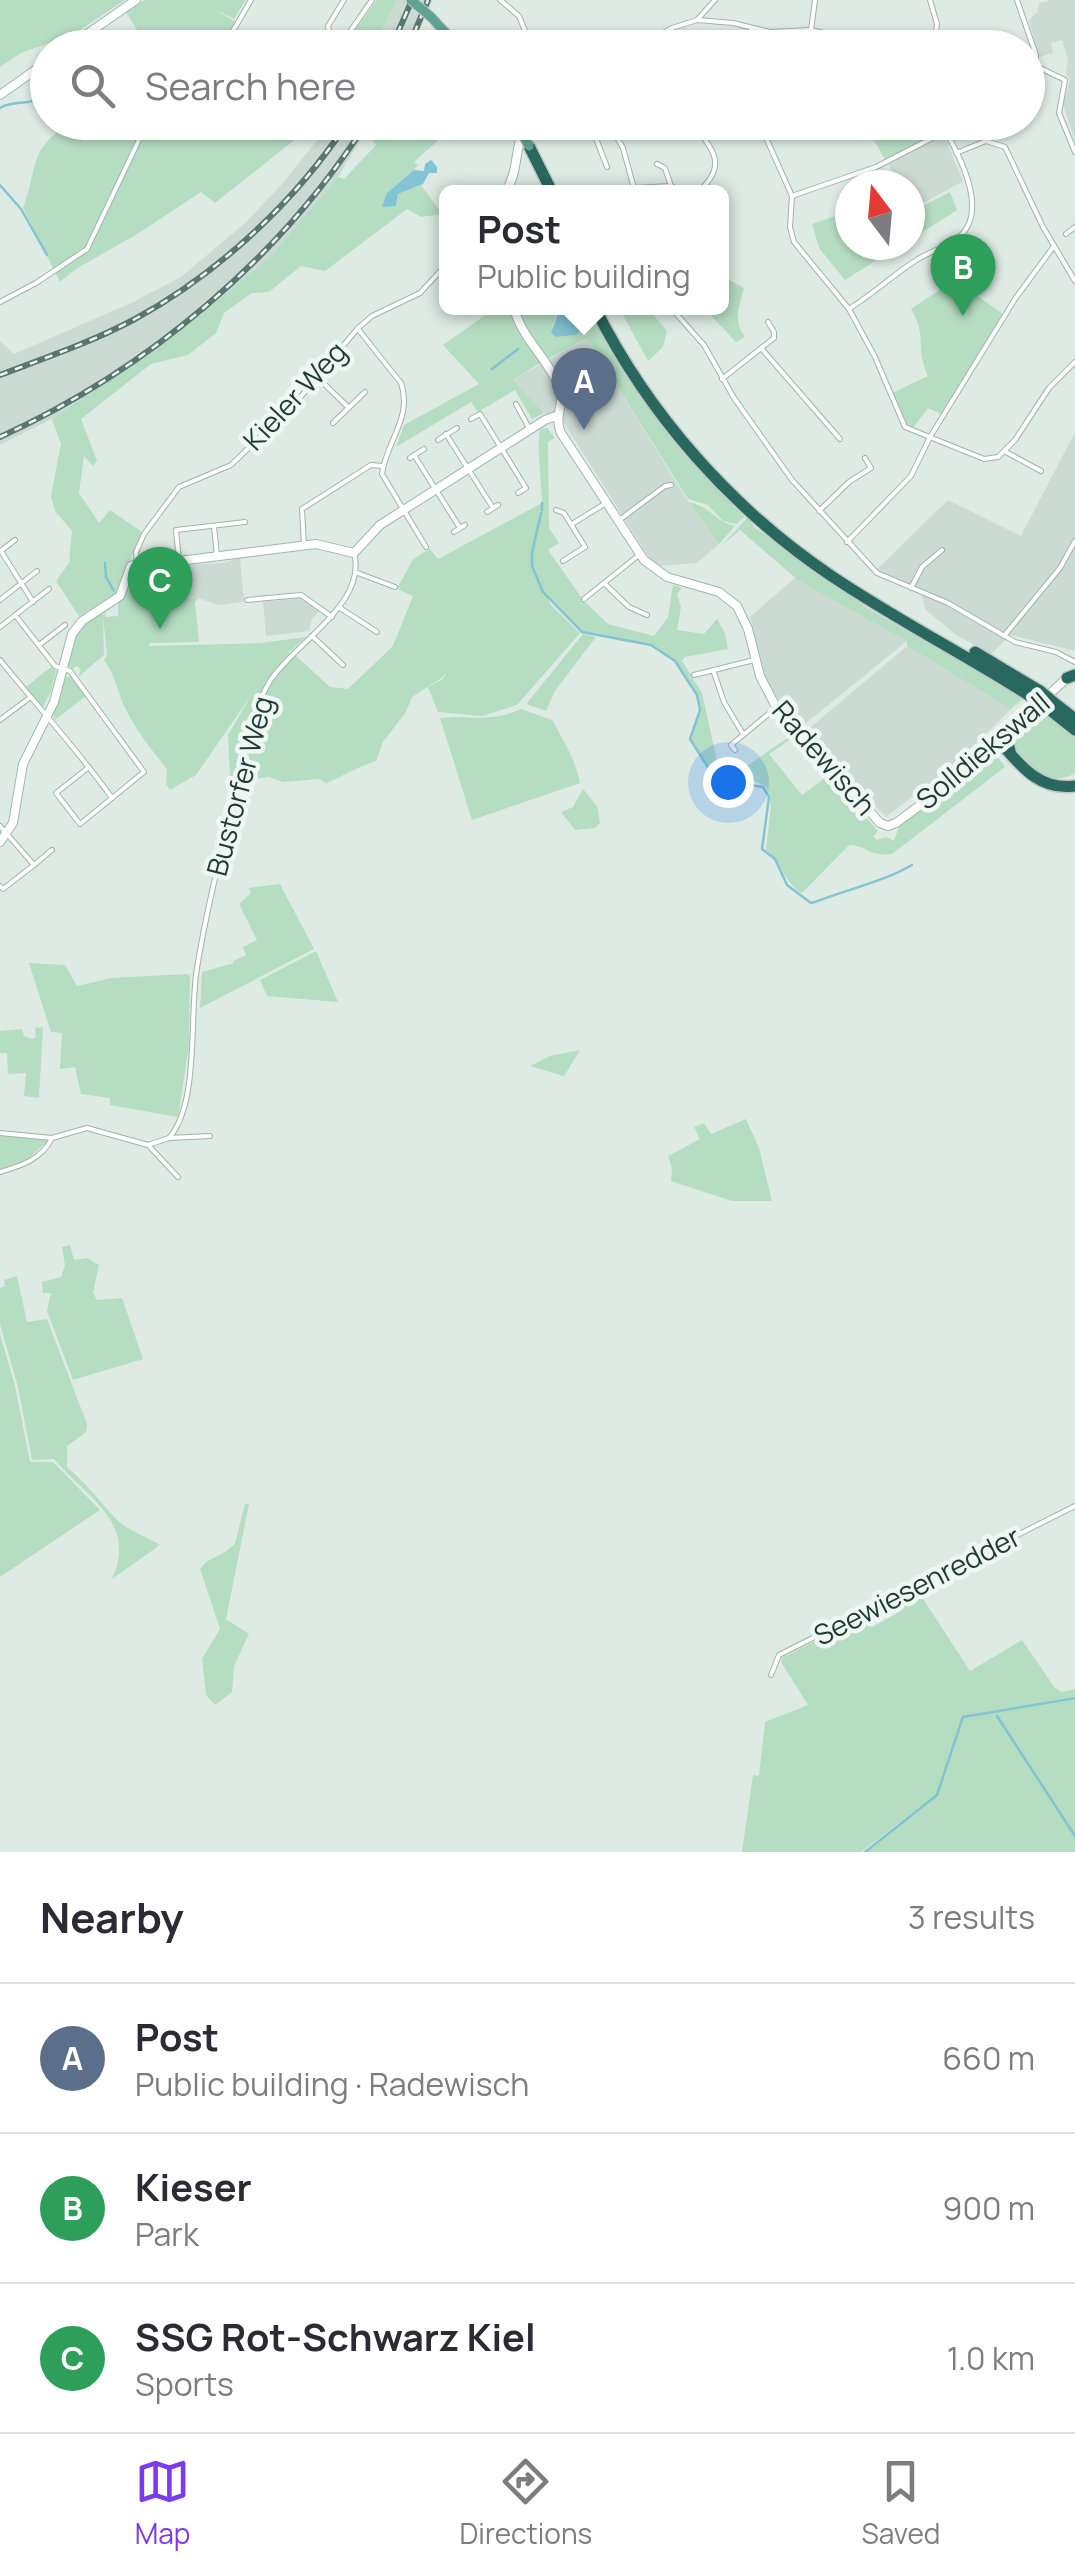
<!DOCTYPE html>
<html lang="en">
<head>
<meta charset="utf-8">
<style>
  :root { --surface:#fff; --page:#f2f2f3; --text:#2b2b33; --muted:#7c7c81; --line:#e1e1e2; --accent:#7c3aed }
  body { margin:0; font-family:Manrope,sans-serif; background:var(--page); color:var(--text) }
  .compass { position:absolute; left:835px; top:170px; width:90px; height:90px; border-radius:50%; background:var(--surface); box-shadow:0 2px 8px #0004; rotate:344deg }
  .you { position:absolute; left:728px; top:782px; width:35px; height:35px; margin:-25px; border:8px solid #fff; border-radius:50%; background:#1a73e8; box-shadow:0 0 0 15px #1a73e833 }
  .badge { display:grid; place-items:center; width:65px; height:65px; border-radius:50%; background:var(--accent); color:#fff; font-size:32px; font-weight:700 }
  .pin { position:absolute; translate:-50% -82px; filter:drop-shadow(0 2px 5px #0008) }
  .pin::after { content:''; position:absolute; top:52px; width:35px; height:30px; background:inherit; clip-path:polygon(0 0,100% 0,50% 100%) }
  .popup { position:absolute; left:439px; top:185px; width:290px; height:130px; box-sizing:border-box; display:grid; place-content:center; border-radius:15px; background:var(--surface); filter:drop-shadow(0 2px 8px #0005); font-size:32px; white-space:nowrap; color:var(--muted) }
  .popup b { font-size:38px; color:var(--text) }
  .popup::after { content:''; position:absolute; left:50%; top:100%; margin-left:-20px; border:20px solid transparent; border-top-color:var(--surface) }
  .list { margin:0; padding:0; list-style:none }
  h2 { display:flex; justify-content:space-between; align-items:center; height:130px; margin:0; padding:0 40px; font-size:42px }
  h2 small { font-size:32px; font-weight:400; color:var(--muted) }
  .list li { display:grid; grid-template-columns:65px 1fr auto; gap:30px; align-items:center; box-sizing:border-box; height:150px; padding:0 40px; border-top:2px solid var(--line) }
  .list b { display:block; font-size:38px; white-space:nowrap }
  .list p { margin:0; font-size:32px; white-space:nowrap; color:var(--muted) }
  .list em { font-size:32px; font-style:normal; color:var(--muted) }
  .icon { flex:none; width:55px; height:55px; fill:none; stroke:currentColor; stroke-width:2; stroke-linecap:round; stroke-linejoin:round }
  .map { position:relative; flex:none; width:1075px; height:1852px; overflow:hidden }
  .search { position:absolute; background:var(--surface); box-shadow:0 2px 8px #0004; left:30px; right:30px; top:30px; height:110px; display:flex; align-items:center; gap:25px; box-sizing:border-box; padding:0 35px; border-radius:55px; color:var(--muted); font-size:38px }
  .sheet { height:580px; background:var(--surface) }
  nav { display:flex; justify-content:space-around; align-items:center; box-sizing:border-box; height:140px; border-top:2px solid var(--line); background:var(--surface); font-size:28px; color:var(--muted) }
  nav a { display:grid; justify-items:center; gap:5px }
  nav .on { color:var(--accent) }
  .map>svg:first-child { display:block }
  .built { fill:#ccdad4 }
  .green { fill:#b5ddc2; fill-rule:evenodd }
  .water { fill:#82c4d3 }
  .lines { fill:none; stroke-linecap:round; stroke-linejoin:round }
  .stream { stroke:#82c4d3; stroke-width:2.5 }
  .street-casing { stroke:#a1b3ac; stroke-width:6 }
  .secondary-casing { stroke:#9db7ae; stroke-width:10 }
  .primary-casing { stroke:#c0c8c6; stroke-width:11 }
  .highway-casing { stroke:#c0c8c6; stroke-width:14 }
  .street { stroke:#fff; stroke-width:4 }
  .secondary { stroke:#fff; stroke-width:8 }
  .primary { stroke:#60a394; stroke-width:9 }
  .highway { stroke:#29685e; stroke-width:11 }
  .rail-casing { stroke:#597770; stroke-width:6 }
  .rail { stroke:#eef7f3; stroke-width:2.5; stroke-dasharray:8; stroke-linecap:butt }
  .primary-bridge-casing { stroke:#c0c8c6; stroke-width:11; stroke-linecap:butt }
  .highway-bridge-casing { stroke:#c0c8c6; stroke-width:14; stroke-linecap:butt }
  .primary-bridge { stroke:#60a394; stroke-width:9 }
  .highway-bridge { stroke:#29685e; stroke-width:11 }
  .labels { text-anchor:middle; stroke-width:9; stroke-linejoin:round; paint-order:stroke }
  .street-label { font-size:28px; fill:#1f3b34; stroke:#eef7f3 }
</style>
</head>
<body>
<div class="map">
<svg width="1075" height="1852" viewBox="0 0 1075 1852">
  <rect width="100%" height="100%" fill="#deebe5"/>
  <g class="built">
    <path d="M397,0H433L412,47L374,48Z"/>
    <path d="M1051,0H1075V141L1063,104L1070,80L1066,72L1068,60L1062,40L1051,43L1053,53L1039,57L1029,21L1038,11L1039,3Z"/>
    <path d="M331,123H371L338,177L272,255L174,336L52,419L0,445V341L14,354L131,303L181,277L244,224L281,185Z"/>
    <path d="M943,133L963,181L912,210L910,185H899L888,163Z"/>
    <path d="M587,338L686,498L719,544L697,563L659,566L650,559L562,420L544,413L513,380Z"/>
    <path d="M1075,432V651L1011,635L991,654L956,635L926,610L920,590L877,569L948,500L1021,536Z"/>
    <path d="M240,558L244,602L218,605L198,598L175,599L171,566L223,563Z"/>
    <path d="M796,577L907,641L801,727L781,704L766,679L750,617Z"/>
    <path d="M303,598L320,610L312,619L309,631L266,636L263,602Z"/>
    <path d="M907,646L1011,709L957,762L886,817L805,732Z"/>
  </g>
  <g class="green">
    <path d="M0,0H125L74,34L21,53L0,67Z"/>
    <path d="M144,0H246L234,19L215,10L236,22L223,47H148L126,12Z"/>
    <path d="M377,0H397L374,47H332L344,45Z"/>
    <path d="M69,123H316L215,203L201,192L139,233L76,269L60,282L23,208C39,166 27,152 69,123Z"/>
    <path d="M385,123H457L414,162L418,165L414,170L387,193L384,203L396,206L398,194L421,185L442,214L421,217L407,209L325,271L301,266L269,292L252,293L224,313L216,333L188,355L151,364L81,419L97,461L93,466L84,456L79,493L99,523L110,510L142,532L115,594L79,616L56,581L69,563L72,531L55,511L51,496L61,444L52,419L174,336L272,255L338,177L344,179L376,145L373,141Z"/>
    <path d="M864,123H939L943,130L886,161Z"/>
    <path d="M950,192L957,210L910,240V212Z"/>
    <path d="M850,211V245H901L845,280L819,248L812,224Z"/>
    <path d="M722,276L744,288C739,306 733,321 745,337L736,342L704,308H722Z"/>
    <path d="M959,277L968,289L1003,314L941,414L928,408L913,428L907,424L892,393L928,376C915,348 927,334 911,309Z"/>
    <path d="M495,308H511L514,321L540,363L513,380L544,413L532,419L515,390L478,412L471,402L396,447L404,425L479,384L443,345Z"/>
    <path d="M521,308H560L552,327L556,337L575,335L585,326L578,308H588C613,358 646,407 684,454C700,473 722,490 737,510L746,515L737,524L723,521L708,505L688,499L587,338L546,360L520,319Z"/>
    <path d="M619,308H647L667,331L663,347L648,361Z"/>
    <path d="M547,428L555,438L548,442L549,528L559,543L548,550L584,601L608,624L654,636L668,617L673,585L682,588L677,594L681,607L677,630L704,634L717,619L725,633L728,649L685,657L682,661L702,693L717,761L738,772L792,735L878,831L874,836L876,840L886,837L894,841L900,824L994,752L1005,767L892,854C868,857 864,844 849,845L802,893C783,882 782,862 766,850L771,805L767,787L750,779L716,780L690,739L700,710L697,695L675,661L651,645L582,632L546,595L551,605L580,633L517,705L482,716L438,712L428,687L443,679L448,669L443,677L412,697L406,712L383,742L376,761C359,766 344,776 326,783L319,779L283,782L269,777L241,780L230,776L228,735L252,694L196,775L170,790L166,784L167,769C151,749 135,729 124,706C117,689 115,675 104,660L107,656L103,616L104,655L78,677L81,670L77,666L72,669L68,665L78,628L101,612L103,616L105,610L106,617L118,616V602L125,590L173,583L175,599L198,598L195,602L199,642L150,643L149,646L261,643L306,637L288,653L294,654L330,687L348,689L393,646L413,596L397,589L413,559L430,549L438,559L542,503C542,480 536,449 540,429ZM791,739L826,777L802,795L769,754Z"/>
    <path d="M689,502C712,507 716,523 735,526L719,544Z"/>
    <path d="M748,517L754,527L867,608L1023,698L1011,709L907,646V641L799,581L740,530L722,545Z"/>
    <path d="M583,634L596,637L555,691L546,711L529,705L527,703Z"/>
    <path d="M52,666L56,671L51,691L41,711L25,688Z"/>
    <path d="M71,676L86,696L55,720L53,713L66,677Z"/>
    <path d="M521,709L552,720C564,741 575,759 580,783L472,820L440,718C471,715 489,723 521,709Z"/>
    <path d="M1041,709L1075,736V773C1051,789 1016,767 1011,740Z"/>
    <path d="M583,789L597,806L600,823L595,828L575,830L561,812L573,807Z"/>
    <path d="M280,884L314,949L200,1008L202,972L234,963L233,961L246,955L243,947L257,940L239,904L251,893L249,888Z"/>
    <path d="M316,951L338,1002L267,996L260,980Z"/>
    <path d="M29,963L65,965L77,986L111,978L187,974L190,976L189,1045L178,1117L110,1105V1098L81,1094L75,1067L60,1069L62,1033L51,1032Z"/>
    <path d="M43,1027L39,1098L24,1096L26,1073L8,1074L7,1053H0V1031L22,1029L24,1036L32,1039L36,1037L35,1028Z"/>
    <path d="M580,1050L564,1076L530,1066L550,1056Z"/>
    <path d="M746,1119L759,1148L772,1201H732L671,1181L672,1169L668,1156L700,1139L694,1127L704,1123L711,1134Z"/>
    <path d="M0,1135L48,1140L26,1161L0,1169Z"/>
    <path d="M70,1245L74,1260L87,1258L99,1265L93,1293L97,1300L122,1298L143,1359L73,1380L47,1311L51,1293H43L42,1282L61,1277L65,1265L62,1247Z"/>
    <path d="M17,1276L27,1322L47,1319L87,1424L86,1432L67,1446V1467C86,1483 100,1502 117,1520C128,1530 147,1537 160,1545L112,1579C138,1522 87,1498 54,1459L32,1460L18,1387L0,1324V1288L5,1286L4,1280Z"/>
    <path d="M0,1334L15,1386L30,1462H53L100,1510L0,1577Z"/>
    <path d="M245,1504H249L226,1619L249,1634L234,1666L232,1692L215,1705L206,1695L202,1659L220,1629L200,1569C209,1556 226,1556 235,1543Z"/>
    <path d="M916,1588L970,1671L1022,1640L1055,1688L1062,1692L1075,1689V1696L1043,1702L1075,1698V1852H865L937,1794L861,1852H742L753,1775L759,1776L765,1722L808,1705L781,1662L782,1658L858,1619L872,1627L896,1614L889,1600Z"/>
  </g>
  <g class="water">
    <path d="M431,160L437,167V173H429L423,184L398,194L396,206L382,207L387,193L414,170L424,171L425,164Z"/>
    <path d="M560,308L581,310L586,324L576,335L556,337L551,333Z"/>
  </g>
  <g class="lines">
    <g class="stream">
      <path d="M93,48L111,32L131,34L147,48"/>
      <path d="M0,108C18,98 27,109 48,92"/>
      <path d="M0,185L21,209L47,255"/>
      <path d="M492,369L518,349"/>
      <path d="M542,510V503"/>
      <path d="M541,513L532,553V566L543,592L582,632L651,645L675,661L697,695L700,710L690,739L716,780L763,787L769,797L762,849L775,859L787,885L811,903L815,902C846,890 885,881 912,865"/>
      <path d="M105,563L106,577L114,591"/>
      <path d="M997,1716L1075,1836"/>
      <path d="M865,1852L937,1795L963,1717L1075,1698"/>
    </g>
    <g class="street-casing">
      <g id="street">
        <path d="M344,0L328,26L330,36L336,40L347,36L372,0"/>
        <path d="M500,0L519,16L532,48"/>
        <path d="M930,0L937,24L934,48"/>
        <path d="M1017,0L1036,55V66"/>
        <path d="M697,20L715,0"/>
        <path d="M811,30L815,0"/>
        <path d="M426,47L428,48"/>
        <path d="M223,48L251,0"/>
        <path d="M637,48L672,28L697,20L733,23L770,32L811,30L892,48"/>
        <path d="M751,48V29"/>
        <path d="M1028,66H1036L1065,80L1059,113L1075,152"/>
        <path d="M502,122L519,140"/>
        <path d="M608,122L623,148L635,192"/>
        <path d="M759,122L792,196L790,227L794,242L849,309L875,357L905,427L984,459L998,457L1015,440L1049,388L1075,362"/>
        <path d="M693,125C714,150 728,166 698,192"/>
        <path d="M956,153L986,141L1005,147L1043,227L1075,281"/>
        <path d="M657,164L665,168L671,186"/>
        <path d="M607,167L595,136L607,125"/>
        <path d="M634,188L671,186L684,192"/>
        <path d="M792,196L876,167L944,132"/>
        <path d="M1066,234L1075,227"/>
        <path d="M0,302L36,283L87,249L138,142L143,122"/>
        <path d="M671,308L704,345L734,398L792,480L877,573L948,603L1015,642L1056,652L1075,662"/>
        <path d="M849,309C873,294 894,274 918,259C931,251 948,247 959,237C991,210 957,150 940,122"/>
        <path d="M358,329L401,383C413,417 386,442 382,474L426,547"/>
        <path d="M761,348L840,439"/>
        <path d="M317,377L349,408"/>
        <path d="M722,379L774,338V332L768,322"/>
        <path d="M516,404L530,430"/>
        <path d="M471,419L480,414L526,488L518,493"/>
        <path d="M333,423L365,392"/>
        <path d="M446,434L493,508"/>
        <path d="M438,440L457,428"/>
        <path d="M1006,452L1041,471"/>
        <path d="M414,455L460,528"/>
        <path d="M410,458L424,449"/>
        <path d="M556,510L564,513L585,547L563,561"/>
        <path d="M819,511L849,482L871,468L865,458"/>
        <path d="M487,512L498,505"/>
        <path d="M618,521L665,486L671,485"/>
        <path d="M572,524L606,503"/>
        <path d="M214,526L217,556"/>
        <path d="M454,532L465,525"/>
        <path d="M847,542L911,476L930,437L1015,299L1054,246"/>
        <path d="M304,545L302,509L371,465L383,466"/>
        <path d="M2,550L15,540"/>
        <path d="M1,551L33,602"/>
        <path d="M179,561L176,530L245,522"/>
        <path d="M137,562L136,552L144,534L179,487L231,465L298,400L358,328L372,316L420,293L446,265"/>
        <path d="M355,572L395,587"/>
        <path d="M604,583L629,607L647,615"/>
        <path d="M911,588L922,567L942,550"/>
        <path d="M584,599L639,555"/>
        <path d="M0,600L37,571"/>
        <path d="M247,600L301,595L332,617"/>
        <path d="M340,608L377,632"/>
        <path d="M15,615L55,666L70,671L144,772L80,824L56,793L89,767"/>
        <path d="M0,627L49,589"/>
        <path d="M312,636L343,665"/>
        <path d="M1004,636L1060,568L1075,541"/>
        <path d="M39,645L65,625"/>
        <path d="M0,660C38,707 77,749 112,798"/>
        <path d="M713,670L724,702L743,734"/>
        <path d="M694,675L754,660"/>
        <path d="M0,720L28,699"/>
        <path d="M735,750L731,745L777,707"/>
        <path d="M0,826L34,865L3,889L0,886"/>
        <path d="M34,865L52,850"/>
        <path d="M0,1133L52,1138L87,1128L148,1145L169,1138L210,1136"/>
        <path d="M169,1138C200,1103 189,1013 197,968C208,900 226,834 242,767C249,738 254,707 270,681C293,644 368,604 354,553"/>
        <path d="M148,1145L178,1177"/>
        <path d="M0,1172C21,1166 42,1159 52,1138"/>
        <path d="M771,1675L779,1655L1075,1506"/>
      </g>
    </g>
    <g class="secondary-casing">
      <g id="secondary">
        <path d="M493,39L518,48"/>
        <path d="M67,48L136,0"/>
        <path d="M0,95L48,61"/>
        <path d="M505,192C521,170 512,144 529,122"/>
        <path d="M514,308C521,337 547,358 559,386C566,402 553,416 561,433L644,560L667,577L719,592L737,606L748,629L760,676L775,705L880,823L888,826L896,823L965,772L1002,738"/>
        <path d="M1013,728L1068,677"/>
        <path d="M0,842L13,823L23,764L54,702L72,634L82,621L120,596L131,566L145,561H179L316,544L354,553L380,525L545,420L556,416"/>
      </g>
    </g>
    <g class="primary-casing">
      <g id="primary">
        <path d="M431,17L460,48"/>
        <path d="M450,37L493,39"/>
      </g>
    </g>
    <g class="highway-casing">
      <g id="highway">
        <path d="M529,146L552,192"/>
        <path d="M595,308C649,415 731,508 830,575C895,619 966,655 1033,698"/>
        <path d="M975,652L1040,691"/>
        <path d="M1067,678L1075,675"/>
        <path d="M1052,701L1075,719"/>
        <path d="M1046,707L1075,730"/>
        <path d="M999,741C1020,765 1039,791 1075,786"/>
        <path d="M1010,751L1008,743L1013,728"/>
      </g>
    </g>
    <use href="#street" class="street"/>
    <use href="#secondary" class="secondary"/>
    <use href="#primary" class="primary"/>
    <use href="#highway" class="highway"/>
    <g class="rail-casing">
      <g id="rail">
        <path d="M391,48L412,0"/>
        <path d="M408,48L428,0"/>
        <path d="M0,375C45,358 92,342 135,319C219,273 295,202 348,122"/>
        <path d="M0,437C147,370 280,259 367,122"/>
      </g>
    </g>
    <use href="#rail" class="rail"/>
    <g class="primary-bridge-casing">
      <g id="primary-bridge">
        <path d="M411,0L431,17"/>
        <path d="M516,122L529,146"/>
      </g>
    </g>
    <g class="highway-bridge-casing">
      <g id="highway-bridge">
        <path d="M1040,691L1052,701"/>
        <path d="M1033,698L1046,707"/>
      </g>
    </g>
    <use href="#primary-bridge" class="primary-bridge"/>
    <use href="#highway-bridge" class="highway-bridge"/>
  </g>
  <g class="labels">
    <g class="street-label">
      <text transform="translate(295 396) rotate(-47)" y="10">Kieler Weg</text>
      <text transform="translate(983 751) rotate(-40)" y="10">Solldiekswall</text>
      <text transform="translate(824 758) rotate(49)" y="10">Radewisch</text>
      <text transform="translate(240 786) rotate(-75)" y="10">Bustorfer Weg</text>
      <text transform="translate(917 1586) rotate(-27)" y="10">Seewiesenredder</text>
    </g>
  </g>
</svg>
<svg class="compass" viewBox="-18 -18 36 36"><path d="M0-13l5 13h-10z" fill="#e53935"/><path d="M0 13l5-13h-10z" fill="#7c7c81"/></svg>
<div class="you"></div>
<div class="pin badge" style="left:584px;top:430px;background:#5c6f8a">A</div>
<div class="popup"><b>Post</b>Public building</div>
<div class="pin badge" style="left:963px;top:316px;background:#2e9e5b">B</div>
<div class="pin badge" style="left:160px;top:629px;background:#2e9e5b">C</div>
<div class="search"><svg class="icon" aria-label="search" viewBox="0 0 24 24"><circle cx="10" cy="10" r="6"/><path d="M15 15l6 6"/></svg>Search here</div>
</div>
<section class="sheet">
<h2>Nearby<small>3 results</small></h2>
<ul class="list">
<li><span class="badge" style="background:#5c6f8a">A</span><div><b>Post</b><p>Public building · Radewisch</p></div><em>660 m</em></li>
<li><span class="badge" style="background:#2e9e5b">B</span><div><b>Kieser</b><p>Park</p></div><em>900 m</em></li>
<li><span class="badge" style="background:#2e9e5b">C</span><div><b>SSG Rot-Schwarz Kiel</b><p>Sports</p></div><em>1.0 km</em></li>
</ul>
</section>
<nav>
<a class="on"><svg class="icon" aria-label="map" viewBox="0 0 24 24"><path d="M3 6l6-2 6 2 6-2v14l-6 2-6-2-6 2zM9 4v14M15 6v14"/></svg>Map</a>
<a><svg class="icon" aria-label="directions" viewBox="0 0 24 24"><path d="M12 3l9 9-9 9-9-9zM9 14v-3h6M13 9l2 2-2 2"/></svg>Directions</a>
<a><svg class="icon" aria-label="saved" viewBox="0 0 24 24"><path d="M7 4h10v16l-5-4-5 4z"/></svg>Saved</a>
</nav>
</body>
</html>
